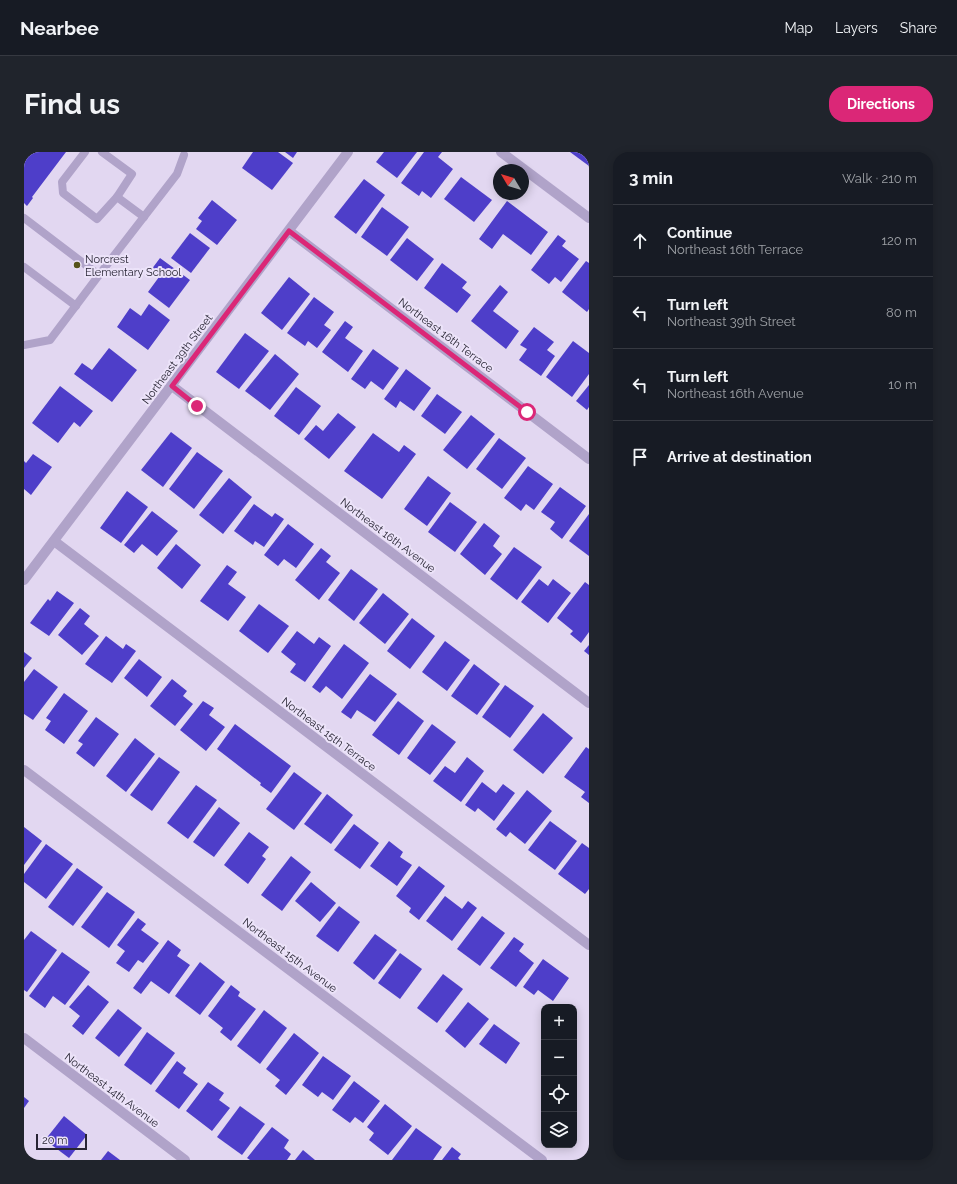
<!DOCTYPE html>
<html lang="en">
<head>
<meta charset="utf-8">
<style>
  :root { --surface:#171b24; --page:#20242c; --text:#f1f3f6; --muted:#9ea1a6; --line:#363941; --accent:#db2777 }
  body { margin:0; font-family:Raleway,sans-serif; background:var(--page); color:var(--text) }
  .controls { position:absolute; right:12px; bottom:12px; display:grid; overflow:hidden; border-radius:8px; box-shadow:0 2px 10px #0003 }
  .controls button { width:36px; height:36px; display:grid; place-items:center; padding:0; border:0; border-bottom:1px solid var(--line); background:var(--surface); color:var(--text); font:20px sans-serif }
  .compass { position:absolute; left:469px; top:12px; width:36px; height:36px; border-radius:50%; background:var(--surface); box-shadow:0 2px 10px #0003; rotate:308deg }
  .scale { position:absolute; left:12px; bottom:10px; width:51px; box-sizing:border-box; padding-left:4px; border:2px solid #282534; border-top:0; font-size:11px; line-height:14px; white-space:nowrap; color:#282534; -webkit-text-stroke:3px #ece3f9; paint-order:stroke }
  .stop { position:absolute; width:12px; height:12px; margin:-9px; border:3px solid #db2777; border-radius:50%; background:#fff }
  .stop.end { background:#db2777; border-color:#fff; box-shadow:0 1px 4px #0008 }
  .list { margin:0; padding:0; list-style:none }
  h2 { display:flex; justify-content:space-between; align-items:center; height:52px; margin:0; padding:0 16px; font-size:17px }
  h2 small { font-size:13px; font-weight:400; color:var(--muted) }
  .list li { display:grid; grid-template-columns:26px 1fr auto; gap:12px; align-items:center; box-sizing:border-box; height:72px; padding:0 16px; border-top:1px solid var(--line) }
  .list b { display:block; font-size:15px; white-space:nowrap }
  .list p { margin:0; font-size:13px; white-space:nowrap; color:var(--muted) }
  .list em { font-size:13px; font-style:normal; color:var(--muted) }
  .icon { flex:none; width:22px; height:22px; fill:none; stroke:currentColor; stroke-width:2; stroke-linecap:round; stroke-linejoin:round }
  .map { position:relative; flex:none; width:565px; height:1008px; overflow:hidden; border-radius:16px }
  header { display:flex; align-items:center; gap:24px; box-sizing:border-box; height:56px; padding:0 20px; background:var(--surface); border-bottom:1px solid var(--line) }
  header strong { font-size:19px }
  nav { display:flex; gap:22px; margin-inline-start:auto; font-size:14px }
  .intro { display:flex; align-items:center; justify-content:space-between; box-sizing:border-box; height:96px; padding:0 24px }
  h1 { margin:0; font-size:28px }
  .button { padding:10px 18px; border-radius:16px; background:var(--accent); color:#fff; font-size:14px; font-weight:700 }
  main { display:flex; gap:24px; padding:0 24px }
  aside { flex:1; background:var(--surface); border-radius:16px; box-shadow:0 2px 10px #0003 }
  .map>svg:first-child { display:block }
  .building { fill:#4e3ec9 }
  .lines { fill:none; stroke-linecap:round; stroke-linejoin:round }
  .service { stroke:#b0a3c9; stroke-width:8 }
  .minor { stroke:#b0a3c9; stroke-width:10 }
  .route { stroke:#db2777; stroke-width:5 }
  .poi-dot { fill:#56531a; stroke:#ece3f9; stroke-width:1.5 }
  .labels { text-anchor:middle; stroke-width:4; stroke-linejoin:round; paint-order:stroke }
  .poi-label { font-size:11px; fill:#282534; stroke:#ece3f9; text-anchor:start }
  .street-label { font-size:11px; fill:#282534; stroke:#ece3f9 }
</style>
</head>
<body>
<header>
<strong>Nearbee</strong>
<nav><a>Map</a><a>Layers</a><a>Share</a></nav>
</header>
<div class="intro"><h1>Find us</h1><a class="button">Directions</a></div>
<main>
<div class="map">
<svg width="565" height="1008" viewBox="0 0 565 1008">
  <rect width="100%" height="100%" fill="#e2d7f1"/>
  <g class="building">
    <path d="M0,0H42L8,45L9,46L3,54L0,51Z"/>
    <path d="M229,0H254L269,11L248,38L218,16Z"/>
    <path d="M261,0H273L269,6Z"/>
    <path d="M360,0H393L373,26L352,10Z"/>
    <path d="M400,0H418L414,5L429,17L407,46L398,39L395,44L377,31Z"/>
    <path d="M546,0H565V14Z"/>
    <path d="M437,25L468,48L450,70L420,47Z"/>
    <path d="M340,27L361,43L332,82L310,65Z"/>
    <path d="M188,48L213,68L193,93L172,77L178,69L174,66Z"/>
    <path d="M483,49L524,80L507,103L479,82L468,97L455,87Z"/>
    <path d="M358,55L385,75L363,104L337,85Z"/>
    <path d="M166,81L186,96L167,121L147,106Z"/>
    <path d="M534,83L542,89L538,94L555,107L537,130L531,125L525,132L507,118Z"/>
    <path d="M383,86L410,107L393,129L366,108Z"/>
    <path d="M136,106L166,128L145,156L124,140L135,125L127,118Z"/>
    <path d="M562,109L565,111V157L563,160L538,140Z"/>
    <path d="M418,111L443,130L438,136L447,143L433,161L400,136Z"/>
    <path d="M265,125L286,142L258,178L237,161Z"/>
    <path d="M476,133L484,140L469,159L495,179L482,197L447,169Z"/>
    <path d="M290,145L310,160L300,173L307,178L293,196L284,189L281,194L263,181Z"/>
    <path d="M125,152L146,168L124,198L93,175L106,156L117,164Z"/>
    <path d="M321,169L329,175L321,186L339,199L324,220L298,200Z"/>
    <path d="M510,175L530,190L523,198L531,204L517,224L495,208L503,197L496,193Z"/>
    <path d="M221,181L245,199L215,237L192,220Z"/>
    <path d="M549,189L565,201V222L548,245L522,225Z"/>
    <path d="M85,196L113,218L88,250L50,222L58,211L68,218Z"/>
    <path d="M349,197L375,216L359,238L347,229L341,237L327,227Z"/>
    <path d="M251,202L275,222L246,258L221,239Z"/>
    <path d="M382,217L407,236L390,259L376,249L372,256L360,247Z"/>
    <path d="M565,233V255L563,258L552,249Z"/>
    <path d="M36,234L69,259L56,275L50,270L34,291L8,271Z"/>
    <path d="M272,235L297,254L275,283L250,264Z"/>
    <path d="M413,242L438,260L421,282L397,264Z"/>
    <path d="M314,261L332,275L305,307L280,287L292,273L299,279Z"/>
    <path d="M447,263L471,282L443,317L419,298Z"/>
    <path d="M147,280L168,296L139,335L117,318Z"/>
    <path d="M349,281L375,300L380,293L392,302L358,347L320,319Z"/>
    <path d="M475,286L502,306L478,337L452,317Z"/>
    <path d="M173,300L199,319L170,357L145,337Z"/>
    <path d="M9,302L28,315L7,343L0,337V309L2,311Z"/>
    <path d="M504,314L529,332L510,358L502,352L497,359L480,346Z"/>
    <path d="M404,324L427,341L403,374L380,357Z"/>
    <path d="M205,326L228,345L199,382L175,363Z"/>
    <path d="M536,335L562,354L538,387L526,377L531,370L517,360Z"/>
    <path d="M103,339L124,355L97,391L76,376Z"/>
    <path d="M426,350L453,370L431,400L404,380Z"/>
    <path d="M230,352L248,365L251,361L260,367L240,395L231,389L229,393L210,379Z"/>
    <path d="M128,359L154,379L133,404L118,392L110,401L100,393Z"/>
    <path d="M565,362V404L545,389Z"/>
    <path d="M460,371L476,384L469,394L478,402L461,423L436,402Z"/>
    <path d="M264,372L290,392L272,416L260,407L254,414L240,403Z"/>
    <path d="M152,392L177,413L158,437L133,416Z"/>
    <path d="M490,395L518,415L493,448L466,427Z"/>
    <path d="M297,396L307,404L302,410L316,421L295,448L271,428Z"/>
    <path d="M203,413L213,420L204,432L222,445L204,469L176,449Z"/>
    <path d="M327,417L354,437L330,469L304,448Z"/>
    <path d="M515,427L524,434L529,427L547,441L524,471L497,450Z"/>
    <path d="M561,430L565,433V480L557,491L546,482L549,479L533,466Z"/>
    <path d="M33,439L50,451L25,484L6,471L24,447L26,449Z"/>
    <path d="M359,441L385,462L361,492L335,471Z"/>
    <path d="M235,452L265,474L244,501L215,479Z"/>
    <path d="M56,456L66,464L60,472L75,484L58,503L34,483Z"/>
    <path d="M388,466L411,484L386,517L363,499Z"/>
    <path d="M273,479L290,492L295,485L307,494L281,530L266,520L272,512L257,500Z"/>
    <path d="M82,484L99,497L102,492L112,499L88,531L61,512Z"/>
    <path d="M421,489L446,508L423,539L398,520Z"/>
    <path d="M320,492L345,511L318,547L302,534L296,541L288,535Z"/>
    <path d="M565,493V503L560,499Z"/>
    <path d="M0,500L8,506L0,516Z"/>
    <path d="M115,507L138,525L123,545L100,526Z"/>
    <path d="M450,512L476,532L453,563L427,544Z"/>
    <path d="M10,517L34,535L9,568L0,562V530Z"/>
    <path d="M346,522L373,542L351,570L333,558L327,567L317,560Z"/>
    <path d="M148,527L163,539L159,544L169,552L151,574L126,554Z"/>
    <path d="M481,533L510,554L486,586L458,565Z"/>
    <path d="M40,541L64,559L40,592L21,578L27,569L22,566Z"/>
    <path d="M179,549L190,556L185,563L201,575L182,599L156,578Z"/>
    <path d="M374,549L400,569L375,603L348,583Z"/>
    <path d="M519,561L549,586L519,622L489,598Z"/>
    <path d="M72,565L95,582L70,615L52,601L59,592L54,589Z"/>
    <path d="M211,572L267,614L247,641L236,633L237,631L193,597Z"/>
    <path d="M408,572L432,590L406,623L383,606Z"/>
    <path d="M111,586L131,602L102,640L82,624Z"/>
    <path d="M562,595L565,597V651L557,645L561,640L540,625Z"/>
    <path d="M135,605L156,620L128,659L106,643Z"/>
    <path d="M443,605L460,619L437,650L409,629L421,614L431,621Z"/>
    <path d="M270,620L298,641L270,678L242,657Z"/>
    <path d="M458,630L472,641L479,632L491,641L470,669L454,656L451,660L441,653Z"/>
    <path d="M172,633L193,648L164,687L143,671Z"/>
    <path d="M503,638L528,659L501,692L486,680L482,685L472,677Z"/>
    <path d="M303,642L329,663L307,692L280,672Z"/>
    <path d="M195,655L216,671L190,705L169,690Z"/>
    <path d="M526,669L553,689L531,718L504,698Z"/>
    <path d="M330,672L355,691L336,717L310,698Z"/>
    <path d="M0,675L18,689L0,713Z"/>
    <path d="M225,680L245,695L238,704L242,707L224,732L200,713Z"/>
    <path d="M365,689L379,700L376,705L388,713L373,734L346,714Z"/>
    <path d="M558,691L565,696V737L561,742L534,722Z"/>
    <path d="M22,692L49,712L22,747L0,730V722Z"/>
    <path d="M267,704L287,720L258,759L237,743Z"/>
    <path d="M395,714L421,734L395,768L385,760L387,756L372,744Z"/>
    <path d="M53,716L79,735L49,774L24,755Z"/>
    <path d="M287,730L312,751L296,770L271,749Z"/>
    <path d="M83,740L111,760L85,796L57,775Z"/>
    <path d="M421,744L438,757L444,749L453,756L428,789L402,769Z"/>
    <path d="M315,754L336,770L314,800L292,784Z"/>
    <path d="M458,764L481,781L456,814L433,797Z"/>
    <path d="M114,766L122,772L117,778L135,791L119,811L114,808L105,820L92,811L101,799L93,793Z"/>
    <path d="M7,779L33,798L3,840L0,838V788Z"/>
    <path d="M351,782L373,798L350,828L329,811Z"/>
    <path d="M490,785L500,792L495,799L510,811L492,835L466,816Z"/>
    <path d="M144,788L157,798L153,804L166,813L145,842L127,829L117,842L109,836Z"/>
    <path d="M38,800L66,820L41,853L29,844L21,856L5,844Z"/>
    <path d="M376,801L398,817L376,847L354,831Z"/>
    <path d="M519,807L545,826L529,849L514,838L510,843L499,835Z"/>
    <path d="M176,810L201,830L176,863L151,844Z"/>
    <path d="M419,822L439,837L413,871L393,856Z"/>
    <path d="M64,833L85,850L59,883L48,874L56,864L45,855Z"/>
    <path d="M207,833L216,840L214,844L232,857L207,889L196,880L199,876L184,864Z"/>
    <path d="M444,850L465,867L441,896L421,879Z"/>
    <path d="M94,857L118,876L95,905L71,886Z"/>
    <path d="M240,858L263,876L236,912L213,894Z"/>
    <path d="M470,872L496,891L482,912L455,892Z"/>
    <path d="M123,880L151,901L127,933L100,913Z"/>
    <path d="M270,881L295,901L262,943L251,934L256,928L242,917Z"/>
    <path d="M299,904L327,924L309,948L298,940L294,945L278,933Z"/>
    <path d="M153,909L162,916L159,921L174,932L155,957L131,939Z"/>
    <path d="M330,929L356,949L339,971L331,965L326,971L308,958Z"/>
    <path d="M184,930L200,941L195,948L206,956L188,979L162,959Z"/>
    <path d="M0,945L5,949L0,956Z"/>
    <path d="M361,952L388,974L364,1003L345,988L350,981L343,975Z"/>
    <path d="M216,954L241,972L218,1003L193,985Z"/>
    <path d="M40,964L63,983L45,1006L21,988Z"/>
    <path d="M248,975L265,988L260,996L267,1002L263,1008H226L223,1006Z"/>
    <path d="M392,976L418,995L409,1008H368Z"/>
    <path d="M428,995L437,1002L434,1006L436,1008H418Z"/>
    <path d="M279,998L291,1008H271Z"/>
    <path d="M84,999L96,1008H77Z"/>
  </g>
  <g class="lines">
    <g class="service">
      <path d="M61,0L38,30L39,41L73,67L93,45L108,22L78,0"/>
      <path d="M93,45L120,65"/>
      <path d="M0,66L75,123L26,188L0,193"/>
      <path d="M0,115L52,154"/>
      <path d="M75,123L153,22L160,3"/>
    </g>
    <g class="minor">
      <path d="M477,0L565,66"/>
      <path d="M265,79L565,307"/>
      <path d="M148,234L565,551"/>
      <path d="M30,389L565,793"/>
      <path d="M0,428L324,0"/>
      <path d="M0,618L518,1008"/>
      <path d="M0,886L161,1008"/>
    </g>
  </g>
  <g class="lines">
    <path class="route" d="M173,254L148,234L265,79L503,260"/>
  </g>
  <circle class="poi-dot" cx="53" cy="113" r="4"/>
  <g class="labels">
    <g class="poi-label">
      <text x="61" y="111">Norcrest<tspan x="61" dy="13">Elementary School</tspan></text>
    </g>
    <g class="street-label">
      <text transform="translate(422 183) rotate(37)" y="4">Northeast 16th Terrace</text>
      <text transform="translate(153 207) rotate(-53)" y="4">Northeast 39th Street</text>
      <text transform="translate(364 383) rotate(37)" y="4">Northeast 16th Avenue</text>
      <text transform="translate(305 582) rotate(37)" y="4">Northeast 15th Terrace</text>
      <text transform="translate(266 803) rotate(37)" y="4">Northeast 15th Avenue</text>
      <text transform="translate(88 938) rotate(37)" y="4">Northeast 14th Avenue</text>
    </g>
  </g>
</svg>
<div class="controls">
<button>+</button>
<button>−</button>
<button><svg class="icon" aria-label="locate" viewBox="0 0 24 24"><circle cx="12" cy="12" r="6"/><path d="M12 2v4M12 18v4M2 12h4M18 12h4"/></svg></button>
<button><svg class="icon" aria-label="layers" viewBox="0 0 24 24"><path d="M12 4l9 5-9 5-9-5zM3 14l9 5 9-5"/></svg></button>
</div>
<svg class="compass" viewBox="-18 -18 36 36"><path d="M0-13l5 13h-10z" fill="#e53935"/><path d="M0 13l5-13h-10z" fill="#9ea1a6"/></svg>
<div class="scale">20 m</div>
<div class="stop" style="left:503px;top:260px"></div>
<div class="stop end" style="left:173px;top:254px"></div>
</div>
<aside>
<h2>3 min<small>Walk · 210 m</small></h2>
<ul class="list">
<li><svg class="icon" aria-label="ahead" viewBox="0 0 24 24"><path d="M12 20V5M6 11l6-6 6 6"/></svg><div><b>Continue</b><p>Northeast 16th Terrace</p></div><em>120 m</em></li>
<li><svg class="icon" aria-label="left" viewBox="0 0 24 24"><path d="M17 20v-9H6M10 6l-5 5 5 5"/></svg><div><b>Turn left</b><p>Northeast 39th Street</p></div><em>80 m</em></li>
<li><svg class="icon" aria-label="left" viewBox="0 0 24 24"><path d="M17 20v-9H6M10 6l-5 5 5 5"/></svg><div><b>Turn left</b><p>Northeast 16th Avenue</p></div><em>10 m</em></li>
<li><svg class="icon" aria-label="arrive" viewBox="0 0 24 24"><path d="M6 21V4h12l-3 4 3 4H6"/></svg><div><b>Arrive at destination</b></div></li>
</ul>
</aside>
</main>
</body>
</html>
